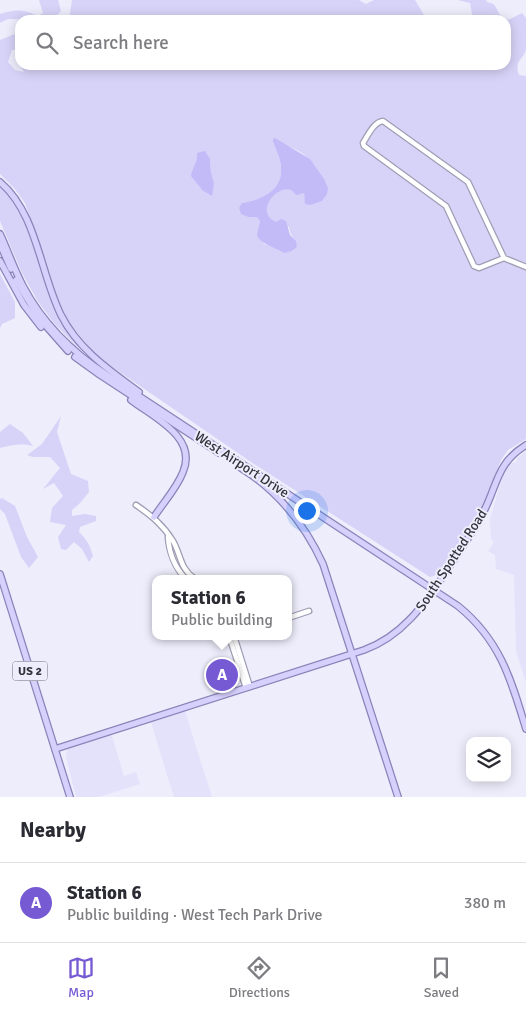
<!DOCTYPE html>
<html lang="en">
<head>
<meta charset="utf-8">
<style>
  :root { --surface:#fff; --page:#f2f2f3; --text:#2b2b33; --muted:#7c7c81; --line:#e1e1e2; --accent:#765ad4 }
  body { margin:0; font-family:Signika,sans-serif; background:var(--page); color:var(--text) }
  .controls { position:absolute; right:15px; bottom:15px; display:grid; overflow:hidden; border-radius:10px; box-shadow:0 2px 12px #0003 }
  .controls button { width:45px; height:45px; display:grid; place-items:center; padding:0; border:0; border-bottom:1px solid var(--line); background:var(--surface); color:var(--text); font:25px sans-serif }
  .you { position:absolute; left:306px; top:510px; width:18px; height:18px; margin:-12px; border:4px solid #fff; border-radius:50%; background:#1a73e8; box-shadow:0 0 0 8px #1a73e833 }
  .badge { display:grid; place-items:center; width:32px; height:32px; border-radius:50%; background:var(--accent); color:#fff; font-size:16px; font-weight:700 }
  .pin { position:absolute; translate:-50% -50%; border:2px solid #fff; box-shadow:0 1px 5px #0006 }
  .popup { position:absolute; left:152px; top:575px; width:140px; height:65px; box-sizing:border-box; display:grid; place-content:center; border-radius:10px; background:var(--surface); filter:drop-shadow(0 1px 4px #0005); font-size:16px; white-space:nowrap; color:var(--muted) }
  .popup b { font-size:19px; color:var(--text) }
  .popup::after { content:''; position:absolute; left:50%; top:100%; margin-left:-10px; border:10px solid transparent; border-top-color:var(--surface) }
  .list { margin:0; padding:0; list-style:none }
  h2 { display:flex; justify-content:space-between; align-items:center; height:65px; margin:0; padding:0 20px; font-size:21px }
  h2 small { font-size:16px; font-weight:400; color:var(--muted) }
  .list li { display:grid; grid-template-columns:32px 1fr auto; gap:15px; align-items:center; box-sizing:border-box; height:80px; padding:0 20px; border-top:1px solid var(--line) }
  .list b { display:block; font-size:19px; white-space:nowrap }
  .list p { margin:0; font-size:16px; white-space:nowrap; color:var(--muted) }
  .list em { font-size:16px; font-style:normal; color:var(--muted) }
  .icon { flex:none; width:28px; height:28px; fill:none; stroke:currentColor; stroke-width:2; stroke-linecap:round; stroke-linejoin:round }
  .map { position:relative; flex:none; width:526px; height:797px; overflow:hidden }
  .search { position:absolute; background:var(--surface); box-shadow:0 2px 12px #0003; left:15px; right:15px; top:15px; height:55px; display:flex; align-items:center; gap:12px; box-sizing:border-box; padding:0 18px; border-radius:15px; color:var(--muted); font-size:19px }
  .sheet { height:145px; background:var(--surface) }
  nav { display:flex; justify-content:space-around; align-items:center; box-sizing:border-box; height:70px; border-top:1px solid var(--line); background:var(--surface); font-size:14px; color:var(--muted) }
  nav a { display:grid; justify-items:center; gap:2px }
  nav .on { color:var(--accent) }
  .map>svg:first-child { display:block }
  .built { fill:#e4e2fb }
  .green { fill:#d7d3f8; fill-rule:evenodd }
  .water { fill:#c2bbf8 }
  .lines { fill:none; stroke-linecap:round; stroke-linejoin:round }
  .minor-casing { stroke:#9f9db3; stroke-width:7 }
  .major-casing { stroke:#8a84b8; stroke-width:8 }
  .minor { stroke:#fff; stroke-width:4.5 }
  .major { stroke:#d6d0fd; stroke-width:5.5 }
  .labels { text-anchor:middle; stroke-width:4; stroke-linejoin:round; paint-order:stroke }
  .shield { fill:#eeedfc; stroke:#6a6a75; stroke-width:1 }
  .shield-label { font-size:12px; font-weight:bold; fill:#32323b }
  .street-label { font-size:14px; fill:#32323b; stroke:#eeedfc }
</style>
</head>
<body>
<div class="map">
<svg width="526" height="797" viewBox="0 0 526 797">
  <rect width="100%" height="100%" fill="#eeedfc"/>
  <g class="built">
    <path d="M526,451V683L516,651L514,575L496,569L495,555L488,551L494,542L491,539L490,519L503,474L508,464L517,462L516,459Z"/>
    <path d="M185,711L199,756L212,797H174L167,775L151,722Z"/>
    <path d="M111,733L124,776L136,772L140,784L99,797H76L66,757L67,750L72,746Z"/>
  </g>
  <g class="green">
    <path d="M39,0H58L61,11L53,20L8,19L0,23V14C16,9 22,9 38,16L43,13Z"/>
    <path d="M72,0H359L366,4L374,0H415L427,20H69Z"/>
    <path d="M458,0H486L487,2L494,4L500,15L508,20L522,13L526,18C526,26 526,43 526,50C522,61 514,60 519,75L526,76V439L508,450L501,460L484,503L467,535L437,574L434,576L430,577L251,462L105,362L92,351L68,321L59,301L25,203L14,188L0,174V40L20,32V50H12L8,62L15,70L24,72L16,59L18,56L20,55V65H466L473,68L476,65H506V20H473L470,3ZM273,142C293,147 305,151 317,169L304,199V193C298,192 291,188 284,189C274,191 259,211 270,220C275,223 283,225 289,227C290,235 295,239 297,247L292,251L264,244L257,235L260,221L257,217H248L244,215L242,203C261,200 283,190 281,168C281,159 276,150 273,142ZM197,159H210L211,172L214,183L202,190L195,181L192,170L196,166Z"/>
    <path d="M0,185L14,200L21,213L58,315L79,347L76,346L53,322L37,300L22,273L0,221Z"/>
    <path d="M0,274L15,302V318L2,324L0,328Z"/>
    <path d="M61,416L57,432L71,474L88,481L89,492L80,503L72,510V516L85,514L96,516V521L80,527L79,532C87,540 90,545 93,556L89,562L82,549L74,542L66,550L61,549L58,537L66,525L50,522L52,508L63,496L54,483L43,489L60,468L50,457H33L27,455L42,444Z"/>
    <path d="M10,424L23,433L33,446C21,443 12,445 0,448V432Z"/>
    <path d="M2,498L15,506L27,537L38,557L29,568L21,557L5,514L0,509V499Z"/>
  </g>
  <g class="water">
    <path d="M275,138L310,159L324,179L328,188L327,194L322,201L310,205L305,204L304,193L297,195C296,195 292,190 291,190C277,184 254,213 276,222L281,219L286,221L290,235L296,241L297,247L292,251L284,253C277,248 257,243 257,234C258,230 259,225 260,221L257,217H248L241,214L239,208L242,203C261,200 283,190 281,168C281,159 276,150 273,142V139Z"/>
    <path d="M205,151L210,159L211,172L214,183L212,196L202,190L191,176C192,167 198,163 197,153Z"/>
  </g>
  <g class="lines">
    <g class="minor-casing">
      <g id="minor">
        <path d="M504,258L479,268L474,266L446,206L364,146L363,143C368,135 374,122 383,121L468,182L504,258L526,267"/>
        <path d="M136,505C152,516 163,525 173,541C181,555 180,569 195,579"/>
        <path d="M168,537C169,552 175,568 186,579"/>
        <path d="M288,618L309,611"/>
        <path d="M229,636L246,688"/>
        <path d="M234,636L250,687"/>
      </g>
    </g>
    <g class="major-casing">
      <g id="major">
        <path d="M0,182C37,213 40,273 61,315C78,349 109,370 139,392"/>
        <path d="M0,234C8,251 14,269 23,286C43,324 72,352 107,375L458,606C500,640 511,679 526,729"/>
        <path d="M0,244L11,269"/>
        <path d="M0,261L24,305L41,327"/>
        <path d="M16,280L39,318L68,351"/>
        <path d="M75,357L100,375L219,453"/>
        <path d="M131,400C153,417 198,437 183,472C177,488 163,503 154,517"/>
        <path d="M241,468C278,491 305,525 323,564L398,797"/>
        <path d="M0,574L70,797"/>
        <path d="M55,749L364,650C408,634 429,596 454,560C464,544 476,528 484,511C498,483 497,463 526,445"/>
      </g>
    </g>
    <use href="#minor" class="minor"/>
    <use href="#major" class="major"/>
  </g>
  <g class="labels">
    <rect class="shield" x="12.5" y="661.5" width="35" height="19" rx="4"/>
    <g class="shield-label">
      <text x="30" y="675">US 2</text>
    </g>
    <g class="street-label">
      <text transform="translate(242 464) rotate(33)" y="5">West Airport Drive</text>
      <text transform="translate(451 560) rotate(-57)" y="5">South Spotted Road</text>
    </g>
  </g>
</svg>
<div class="controls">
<button><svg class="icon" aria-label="layers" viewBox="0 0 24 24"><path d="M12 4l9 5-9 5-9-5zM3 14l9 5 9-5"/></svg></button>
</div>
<div class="you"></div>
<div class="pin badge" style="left:222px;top:675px">A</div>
<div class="popup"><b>Station 6</b>Public building</div>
<div class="search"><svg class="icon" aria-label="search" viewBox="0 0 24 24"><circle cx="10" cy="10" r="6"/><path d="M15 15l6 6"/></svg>Search here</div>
</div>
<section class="sheet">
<h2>Nearby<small></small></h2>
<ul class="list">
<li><span class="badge">A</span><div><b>Station 6</b><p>Public building · West Tech Park Drive</p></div><em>380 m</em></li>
</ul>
</section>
<nav>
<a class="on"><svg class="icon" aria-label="map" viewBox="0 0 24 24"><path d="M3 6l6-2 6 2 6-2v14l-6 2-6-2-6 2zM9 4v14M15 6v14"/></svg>Map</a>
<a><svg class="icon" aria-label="directions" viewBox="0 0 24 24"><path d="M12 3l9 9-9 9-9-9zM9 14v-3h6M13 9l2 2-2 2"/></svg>Directions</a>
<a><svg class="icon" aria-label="saved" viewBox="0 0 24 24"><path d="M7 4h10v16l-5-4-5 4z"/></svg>Saved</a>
</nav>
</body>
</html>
